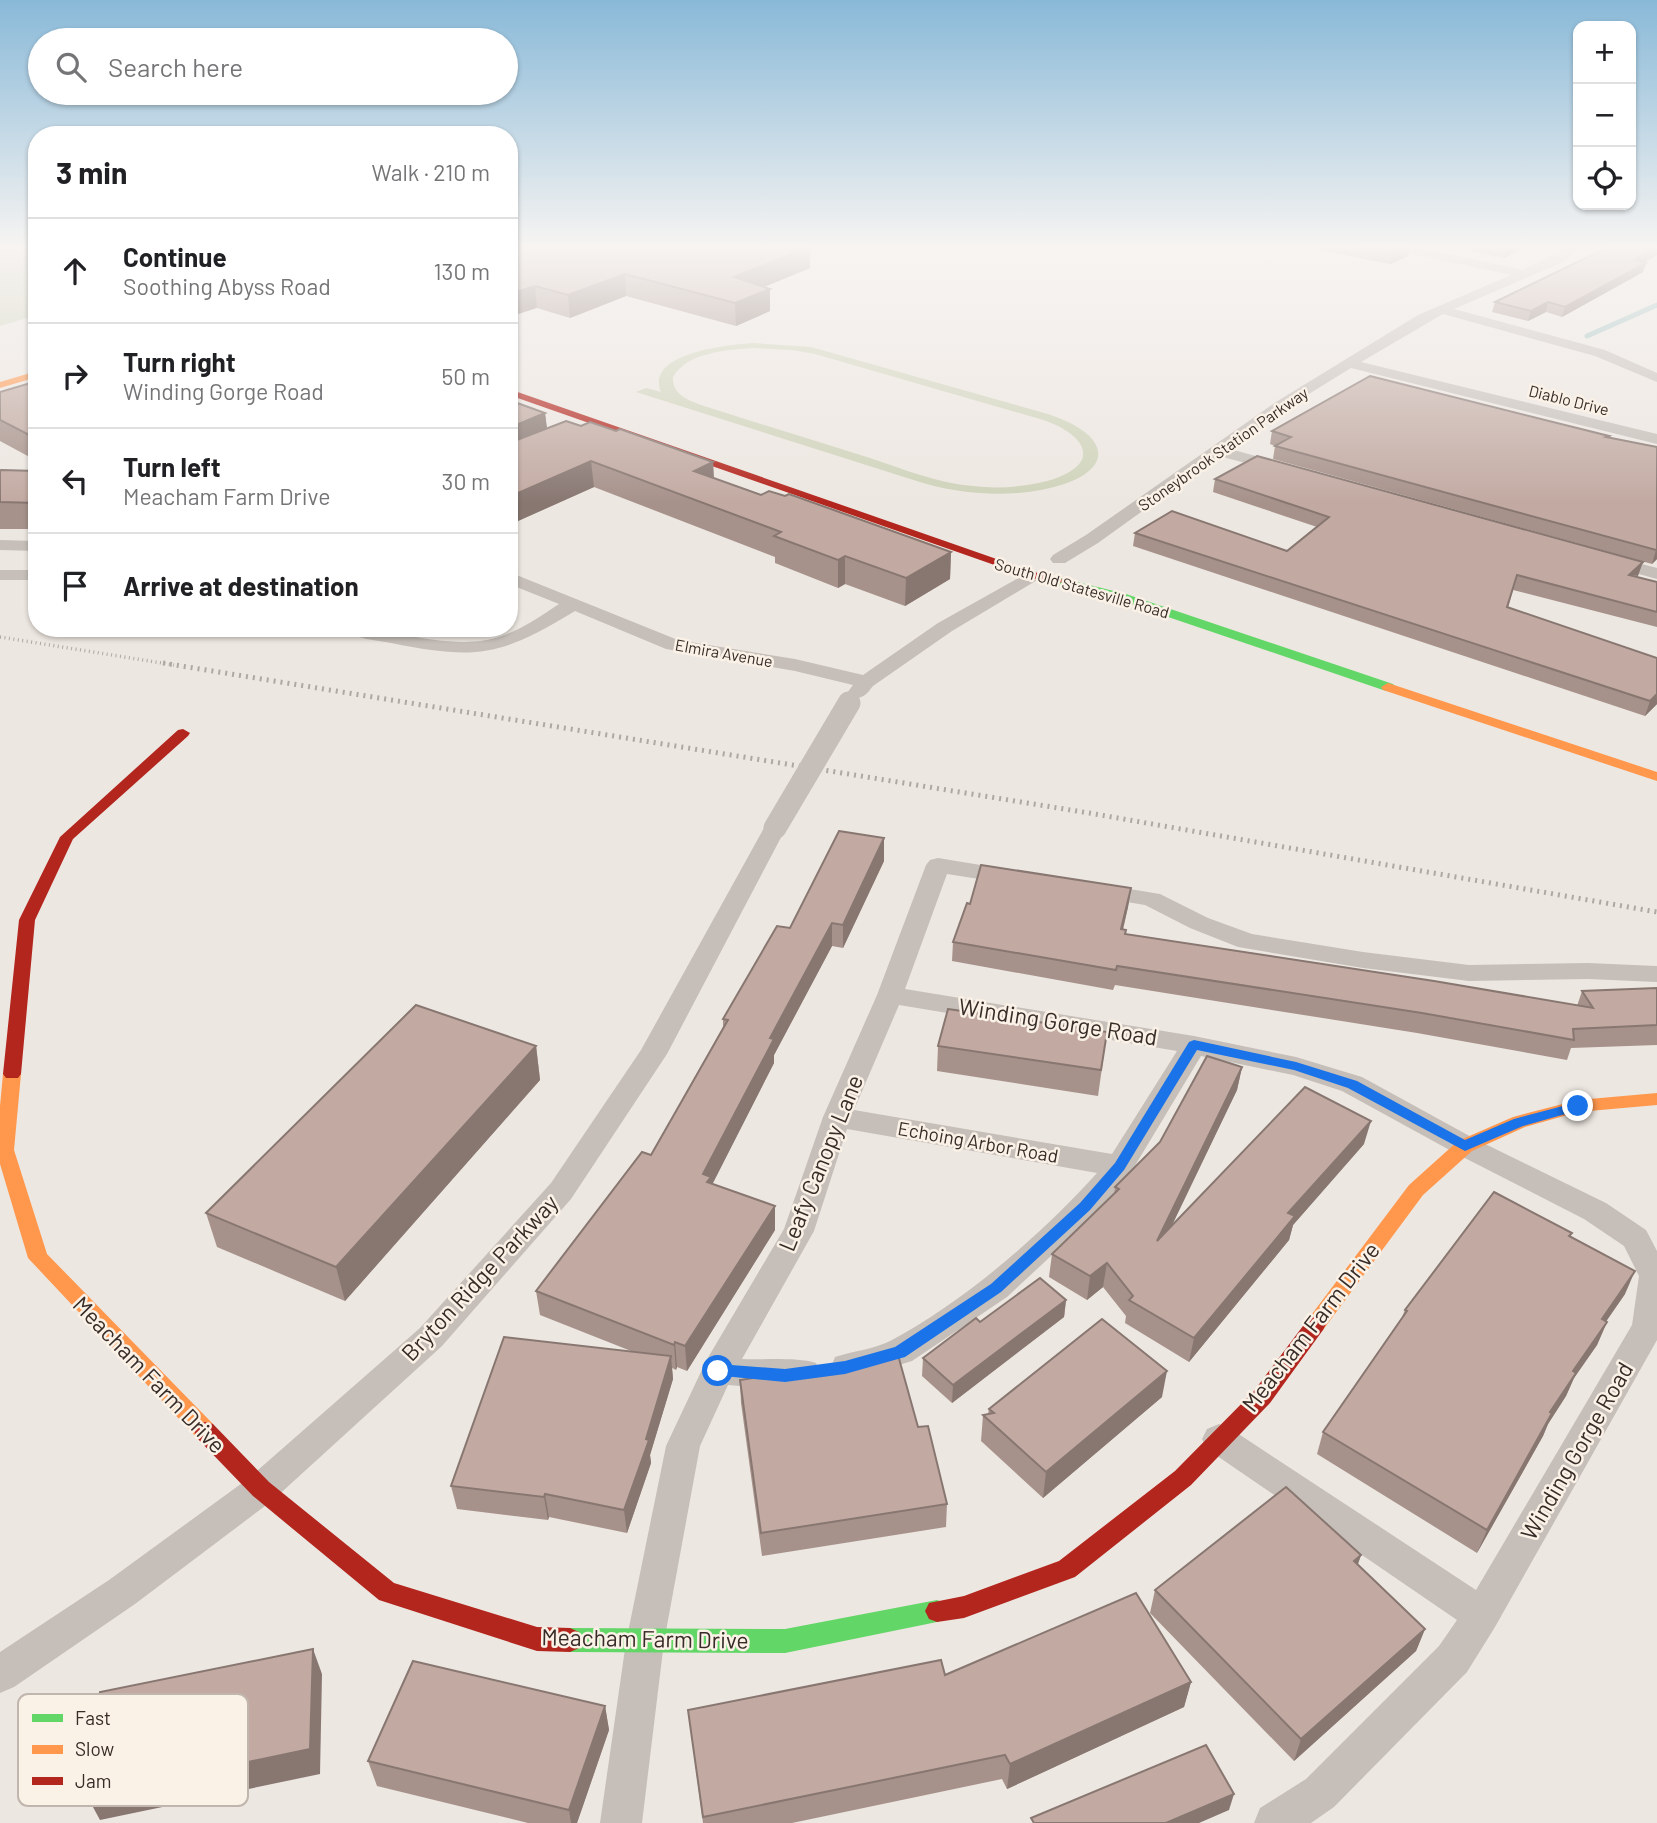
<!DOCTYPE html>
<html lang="en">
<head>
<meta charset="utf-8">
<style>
  :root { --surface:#fff; --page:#f2f2f2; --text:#202124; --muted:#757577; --line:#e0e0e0 }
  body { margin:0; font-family:Barlow,sans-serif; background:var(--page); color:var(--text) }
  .controls { position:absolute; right:21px; top:21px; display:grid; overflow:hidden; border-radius:14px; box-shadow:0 2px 5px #0004 }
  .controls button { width:63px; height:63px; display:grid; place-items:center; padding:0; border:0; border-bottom:2px solid var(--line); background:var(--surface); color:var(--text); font:35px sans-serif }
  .stop { position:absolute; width:21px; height:21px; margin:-16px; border:5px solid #1a73e8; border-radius:50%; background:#fff }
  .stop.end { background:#1a73e8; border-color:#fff; box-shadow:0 2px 7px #0008 }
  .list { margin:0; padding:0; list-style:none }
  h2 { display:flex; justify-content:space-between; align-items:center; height:91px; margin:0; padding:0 28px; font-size:30px }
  h2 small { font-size:23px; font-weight:400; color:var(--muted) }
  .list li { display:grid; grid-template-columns:46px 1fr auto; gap:21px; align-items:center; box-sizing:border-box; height:105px; padding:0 28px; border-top:2px solid var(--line) }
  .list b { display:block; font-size:26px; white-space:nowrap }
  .list p { margin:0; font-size:23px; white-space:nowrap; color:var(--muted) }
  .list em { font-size:23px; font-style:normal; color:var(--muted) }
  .icon { flex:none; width:38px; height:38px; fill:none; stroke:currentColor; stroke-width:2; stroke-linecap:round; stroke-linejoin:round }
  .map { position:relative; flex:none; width:1657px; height:1823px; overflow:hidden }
  .search { position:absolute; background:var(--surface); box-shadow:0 2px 5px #0004; left:28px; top:28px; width:490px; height:77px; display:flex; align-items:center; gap:18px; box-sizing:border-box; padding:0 24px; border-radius:38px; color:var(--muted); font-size:26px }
  .panel { position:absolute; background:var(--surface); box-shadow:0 2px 5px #0004; left:28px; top:126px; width:490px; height:511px; border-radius:28px }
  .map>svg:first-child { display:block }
  .green { fill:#cfd3ba; fill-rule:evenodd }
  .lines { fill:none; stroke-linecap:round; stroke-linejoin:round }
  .stream { stroke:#9cc0bf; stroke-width:5 }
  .street { fill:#c6bfb9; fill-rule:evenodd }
  .fast { fill:#63d668; fill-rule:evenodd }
  .slow { fill:#ff974d; fill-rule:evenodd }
  .jam { fill:#b3261e; fill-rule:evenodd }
  .rail-far1 { stroke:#aea8a3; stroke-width:3.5; stroke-dasharray:1 3.5; stroke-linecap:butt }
  .rail { stroke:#aea8a3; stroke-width:5; stroke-dasharray:2 5; stroke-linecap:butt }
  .street-bridge { stroke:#c6bfb9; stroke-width:23 }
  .wall { fill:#a7928b }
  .shaded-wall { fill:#887771 }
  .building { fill:#c2aaa2; stroke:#887771; stroke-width:2 }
  .route { fill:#1a73e8 }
  .labels { text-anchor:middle; stroke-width:5; stroke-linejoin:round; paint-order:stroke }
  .far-street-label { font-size:16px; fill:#372c27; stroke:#faf1e7 }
  .street-label { font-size:19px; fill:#372c27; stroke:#faf1e7 }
  .near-street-label { font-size:23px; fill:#372c27; stroke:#faf1e7 }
  .key { fill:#faf1e7; stroke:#c0b6ad; stroke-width:2 }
  .key-label { font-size:19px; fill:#372c27 }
</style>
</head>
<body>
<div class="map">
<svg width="1657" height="1823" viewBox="0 0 1657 1823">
  <rect width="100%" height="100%" fill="#ede7e1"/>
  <g class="green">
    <path d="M0,248H37V315L0,326Z"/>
    <path d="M752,343L811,347L1048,414C1120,438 1112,477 1041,490C1002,497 962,494 923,483L636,392L646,388L661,392C645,353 728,345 752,343ZM753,348L792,350L815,354L1040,419C1085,433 1106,464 1047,481C1023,487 997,489 973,486C937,483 903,469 870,458C813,440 757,423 701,405C687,400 672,394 673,377C687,352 728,350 753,348Z"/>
  </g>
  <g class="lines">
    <path class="stream" d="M1587,336L1657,305"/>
    <g class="street">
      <path d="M1397,248H1420L1523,270L1567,248H1581L1561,263L1454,309L1605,350L1657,373V382L1595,356L1443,314L1361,362L1657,434V444L1351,368L1286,408L1230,449L1289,465L1291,468L1289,471L1283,473L1219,456L1098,543L1065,563H1053L1050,559L1053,555L1086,535L1276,402L1418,315L1511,275L1403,252Z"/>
      <path d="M0,540L37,541V551L0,550Z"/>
      <path d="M1608,555L1657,568V579L1602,564L1599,560L1602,556Z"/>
      <rect x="0" y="570" width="37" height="10"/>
      <path d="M1033,570L1042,575L1039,579L952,631L873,686C866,695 862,700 850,697L847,693L853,685L795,671L666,649L575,611C499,657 477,660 391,643C376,640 355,640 346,628C395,628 454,653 502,636C522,629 541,616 559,604L509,584V572L678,640L795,659L863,675L938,623Z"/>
      <path d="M775,821L783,823L786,828L667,1054L571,1199L442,1346L273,1500L135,1604L14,1687L0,1693V1652L109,1580L249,1478L420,1328L551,1183L641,1050L764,828L767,823Z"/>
      <path d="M938,858L1011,870L1019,872L1023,877L1019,882L1011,884L947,874L905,989L1194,1036L1296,1057L1362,1077L1475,1139L1606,1203L1646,1230L1657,1251V1340L1495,1627L1467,1672L1334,1807L1311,1823H1254L1260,1808L1306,1779L1439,1646L1457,1620L1207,1449L1202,1439L1207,1429L1219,1424L1231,1429L1476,1590L1632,1325L1639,1276L1624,1246L1584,1219L1455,1153L1342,1091L1293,1075L1201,1056L1130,1174L1096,1214L1007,1297L912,1361L847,1381L835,1377L831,1367L835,1357C853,1351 876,1349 892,1340C966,1300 1041,1235 1097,1173L847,1129L814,1231L742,1359C763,1360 797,1357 816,1363L820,1373L816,1383C788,1392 757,1387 728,1385L700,1446L664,1642L642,1823H600L626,1642L666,1446L706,1361L784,1229L823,1117L877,995L926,865L930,860ZM899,1005L1177,1051L1112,1154L854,1110Z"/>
      <path d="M1099,884L1160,894L1208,918L1252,934L1363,952L1469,965L1588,963L1657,966V982L1588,979L1469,981L1363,968L1238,947L1190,928L1145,905L1090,896L1087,891L1090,886Z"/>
    </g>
    <g class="fast">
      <path d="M1057,577L1126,594L1393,684L1395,687L1388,691L1383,690L1118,600L1053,584V578Z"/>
      <path d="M937,1600L945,1603L949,1611L945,1619L937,1622L785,1653L570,1652L561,1648L558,1640L561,1632L570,1628L785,1629Z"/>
    </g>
    <g class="slow">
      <path d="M37,371V377L0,388V382Z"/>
      <path d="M1388,683L1657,772V781L1383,690L1381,687Z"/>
      <path d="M12,1068L18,1070L21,1074L14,1150L47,1254L213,1424L216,1431L213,1438L205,1440L197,1438L28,1258L0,1164V1106L3,1074L6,1070Z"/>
      <path d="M1657,1093V1105L1578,1112L1525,1127L1472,1151L1423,1195L1323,1330L1316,1332L1309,1330L1306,1324L1309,1318L1409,1185L1458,1141L1513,1117L1578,1100Z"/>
    </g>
    <g class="jam">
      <path d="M509,389L1037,573L1061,578L1063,581L1057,585L1029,577L509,395Z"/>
      <path d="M183,729L190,733L188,736L73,839L35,920L21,1074L18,1078H6L3,1074L19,920L60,837L178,730Z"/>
      <path d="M1316,1316L1323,1318L1326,1324L1323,1330L1270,1403L1191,1485L1075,1577L964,1618L937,1622L929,1619L925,1611L929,1603L964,1596L1059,1561L1175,1471L1254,1391L1309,1318Z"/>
      <path d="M205,1422L213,1424L269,1482L394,1583L537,1627L570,1628L579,1632L582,1640L579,1648L570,1652L537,1651L379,1600L253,1496L197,1438L194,1431L197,1424Z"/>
    </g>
    <path class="rail-far1" d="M0,637L174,665"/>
    <path class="rail" d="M163,663L1089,813L1657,912"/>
    <path class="street-bridge" d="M775,828L849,703"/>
  </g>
  <g class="wall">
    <path d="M509,248L810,268L764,287L770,289V311L736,326L626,296L570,318L537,308Z"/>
    <path d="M1309,248H1409L1408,256L1390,264Z"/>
    <path d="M1457,248H1523L1504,258Z"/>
    <path d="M1657,248V255L1644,262L1646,263L1643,272L1562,317L1546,312L1528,321L1492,312L1495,302Z"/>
    <path d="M37,381V461L0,441V392Z"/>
    <path d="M545,413L547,428L581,426L616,431L713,462L714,478L761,495L951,552L950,579L905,606L845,584L838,588L775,563V557L594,487L509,525Z"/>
    <path d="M1272,431L1609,436V438L1657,447V559L1652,564L1273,459L1275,446L1270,444Z"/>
    <rect x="0" y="471" width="37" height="58"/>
    <path d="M1215,479L1657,582V627L1513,590L1508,608L1657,658V704L1645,716L1133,546L1135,533L1287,551L1317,527L1213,492Z"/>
    <path d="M431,628H460L445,635Z"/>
    <path d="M884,838V861L843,948L832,946L774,1055V1063L712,1184L775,1230L687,1371L677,1367L676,1370L672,1368L673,1379L650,1455L651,1463L627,1533L549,1517L548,1520L457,1509L451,1486L631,1351L540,1315L536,1291L651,1155L723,1027V1019L790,928Z"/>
    <path d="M1131,888L1128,907L1123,930L1125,934L1577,1006L1582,991L1657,988V1045L1571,1048L1567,1060L1417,1033L1115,985L1113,990L952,961L953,942L970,904Z"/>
    <path d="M1107,1032L1098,1096L937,1071L938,1046Z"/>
    <path d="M536,1046L540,1080L345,1301L217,1247L206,1213Z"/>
    <path d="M1242,1067L1237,1090L1171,1226L1364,1144L1293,1225L1289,1240L1189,1362L1125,1323L1126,1316L1103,1287L1087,1300L1049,1277L1052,1254L1114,1194L1115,1187Z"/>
    <path d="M1572,1233L1570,1237L1625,1294L1606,1321L1607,1322L1597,1345L1574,1378L1566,1396L1548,1424L1543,1436L1477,1553L1317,1454L1323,1432L1402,1317L1405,1310Z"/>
    <path d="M1066,1300L1064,1317L952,1403L922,1376L923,1358L980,1322Z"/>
    <path d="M740,1380L918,1427L947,1504L946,1527L762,1556L741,1403Z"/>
    <path d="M1162,1397L1043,1498L981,1441L983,1415L988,1414L989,1409Z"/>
    <path d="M1361,1555L1358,1564L1425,1629L1416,1651L1294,1761L1150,1613L1155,1590Z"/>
    <path d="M945,1675L1191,1682L1184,1707L1007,1789L1002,1779L792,1823H703L688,1710Z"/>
    <path d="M605,1706L609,1730L577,1823H528L377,1786L368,1761Z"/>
  </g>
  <g class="shaded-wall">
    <path d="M807,248H810V268L735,299L734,277Z"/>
    <path d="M1406,248H1409L1408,256L1390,264L1392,254Z"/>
    <path d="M1508,248H1523L1504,258L1506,249Z"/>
    <path d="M1655,248H1657V255L1632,270L1635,260Z"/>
    <path d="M1646,263L1643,272L1562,317L1565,307Z"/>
    <path d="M625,274L626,296L570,318L568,295Z"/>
    <path d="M535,286L537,308L509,317V294Z"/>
    <path d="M770,289V311L736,326L735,303Z"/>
    <path d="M1548,302L1546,312L1528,321L1531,311Z"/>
    <path d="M545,413L548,438L509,454V428Z"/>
    <path d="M591,461L594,487L509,525V497Z"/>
    <path d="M713,462L714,488L694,471Z"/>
    <path d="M1657,549V559L1652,564L1656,550Z"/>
    <path d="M951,552L950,579L905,606L906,578Z"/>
    <path d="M845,556V584L838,588V560Z"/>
    <path d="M1643,562L1638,576L1629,575Z"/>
    <path d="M444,628H460L445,635Z"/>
    <path d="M1657,694V704L1645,716L1650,701Z"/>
    <path d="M884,838V861L843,948V925Z"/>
    <path d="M1131,888L1128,907L1118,949L1121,929Z"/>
    <path d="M832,923V946L774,1055V1063L712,1185L713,1201L703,1174L770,1038Z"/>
    <path d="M536,1046L540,1080L345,1301L336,1267Z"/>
    <path d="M1242,1067L1237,1090L1153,1265L1157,1241Z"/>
    <path d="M1371,1121L1364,1144L1293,1225L1289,1240L1189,1362L1194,1338L1288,1213Z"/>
    <path d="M775,1206V1230L687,1371L685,1346Z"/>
    <path d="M1107,1263L1103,1287L1087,1300L1090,1276Z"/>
    <path d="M1635,1271L1625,1294L1592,1342L1602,1319Z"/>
    <path d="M1066,1300L1064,1317L952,1403L953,1385Z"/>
    <path d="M1607,1322L1597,1345L1574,1378L1566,1396L1548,1424L1543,1436L1477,1553L1487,1530L1573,1371Z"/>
    <path d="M675,1342L677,1367L676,1370L674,1345Z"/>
    <path d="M671,1356L673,1379L650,1455L651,1463L627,1533L624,1510Z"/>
    <path d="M1167,1371L1162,1397L1043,1498L1046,1472Z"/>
    <path d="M545,1494L549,1517L548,1520L544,1497Z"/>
    <path d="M1361,1555L1353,1578L1354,1561Z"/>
    <path d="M1425,1629L1416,1651L1294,1761L1301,1739Z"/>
    <path d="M313,1649L322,1674L320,1774L100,1820L87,1796Z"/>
    <path d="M1191,1682L1184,1707L1007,1789L1010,1764Z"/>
    <path d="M605,1706L609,1730L577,1823H571L569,1810Z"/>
    <path d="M1234,1794L1229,1810L1199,1823H1166Z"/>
  </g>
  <g class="building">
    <path d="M509,248H807L734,277L770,289L735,303L625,274L568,295L535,286L509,294Z"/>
    <path d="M1358,248H1406L1392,254Z"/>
    <path d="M1606,248H1655L1635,260L1646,263L1565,307L1548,302L1531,311L1495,302Z"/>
    <path d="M1370,376L1609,436L1606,437L1657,447V549L1656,550L1275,446L1291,437L1272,431Z"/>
    <path d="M37,381V439L0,420V392Z"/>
    <path d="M509,400L545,413L509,428Z"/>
    <path d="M566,421L581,426L590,422L616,431L620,429L713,462L694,471L761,495L769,491L785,496L789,494L951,552L906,578L845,556L838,560L774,536L781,532L591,461L509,497V443Z"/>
    <path d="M1257,456L1643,562L1629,575L1657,582V612L1517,575L1507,607L1657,658V694L1650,701L1135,533L1172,511L1287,551L1329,517L1215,479Z"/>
    <path d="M1,470L37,471V503L0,502V471Z"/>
    <path d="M839,831L884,838L843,925L832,923L770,1038L774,1039L703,1174L711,1177L707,1182L775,1206L685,1346L675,1342L674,1345L536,1291L642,1152L651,1155L728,1020L723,1019L777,926L790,928Z"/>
    <path d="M981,865L1131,888L1121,929L1126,930L1125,934L1434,981L1593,1008L1582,991L1657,988V1025L1573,1029L1574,1040L1422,1013L1117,966L1116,970L953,942L967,903L970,904Z"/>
    <path d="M416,1005L536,1046L336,1267L206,1213Z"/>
    <path d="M948,1009L1107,1032L1101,1070L938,1046Z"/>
    <path d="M1207,1056L1242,1067L1157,1241L1305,1087L1371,1121L1288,1213L1295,1216L1194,1338L1129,1300L1133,1296L1107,1263L1090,1276L1052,1254L1119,1189L1115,1187L1160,1142Z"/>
    <path d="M1494,1192L1572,1233L1569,1236L1635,1271L1602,1319L1607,1322L1573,1371L1576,1373L1550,1412L1552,1413L1487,1530L1323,1432L1407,1311L1405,1310Z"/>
    <path d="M1040,1278L1066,1300L953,1385L923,1358L976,1318L980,1322Z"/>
    <path d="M1102,1319L1167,1371L1046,1472L983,1415L994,1413L989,1409Z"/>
    <path d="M504,1337L671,1356L646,1439L649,1440L624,1510L545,1494L544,1497L451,1486Z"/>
    <path d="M898,1355L918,1427L928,1426L947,1504L761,1533L740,1380Z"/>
    <path d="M1286,1487L1361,1555L1354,1561L1425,1629L1301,1739L1155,1590Z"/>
    <path d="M1136,1593L1191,1682L1010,1764L1005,1755L703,1817L688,1710L941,1660L945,1675Z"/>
    <path d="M313,1649L310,1749L87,1796L100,1692Z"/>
    <path d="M413,1661L605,1706L569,1810L368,1761Z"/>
    <path d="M1206,1745L1234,1794L1166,1823H1034L1031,1818Z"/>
  </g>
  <linearGradient id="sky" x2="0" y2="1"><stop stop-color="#89b9d8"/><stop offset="0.49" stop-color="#f7f4f2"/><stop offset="1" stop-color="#f7f4f2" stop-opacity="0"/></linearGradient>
  <rect width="1657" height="503" fill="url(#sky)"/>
  <path class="route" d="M1194,1040L1296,1062L1357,1081L1465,1140L1514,1119L1578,1102L1585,1106L1583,1109L1523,1126L1465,1151L1348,1088L1294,1070L1197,1050L1124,1170L1090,1210L1001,1292L905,1357L845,1374L785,1382L713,1375L710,1371L718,1364L785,1369L845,1361L895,1347L991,1284L1080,1203L1115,1163L1189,1042Z"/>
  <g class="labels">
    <g class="far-street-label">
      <text transform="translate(1569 400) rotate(14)" y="6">Diablo Drive</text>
      <text transform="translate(1223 449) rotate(-35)" y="6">Stoneybrook Station Parkway</text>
      <text transform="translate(1082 588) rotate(16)" y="6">South Old Statesville Road</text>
      <text transform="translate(724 653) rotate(10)" y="6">Elmira Avenue</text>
    </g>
    <g class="street-label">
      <text transform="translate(978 1142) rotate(10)" y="7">Echoing Arbor Road</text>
    </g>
    <g class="near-street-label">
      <text transform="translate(1058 1022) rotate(9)" y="8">Winding Gorge Road</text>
      <text transform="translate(821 1163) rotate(-68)" y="8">Leafy Canopy Lane</text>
      <text transform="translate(480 1278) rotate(-47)" y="8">Bryton Ridge Parkway</text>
      <text transform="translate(1311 1327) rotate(-52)" y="8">Meacham Farm Drive</text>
      <text transform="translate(149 1375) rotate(46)" y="8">Meacham Farm Drive</text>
      <text transform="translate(1577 1451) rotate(-60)" y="8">Winding Gorge Road</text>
      <text transform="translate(645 1639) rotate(1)" y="8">Meacham Farm Drive</text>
    </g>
  </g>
  <rect x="18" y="1694" width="230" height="112" rx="10" class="key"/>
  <rect x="32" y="1714" width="31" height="8" fill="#63d668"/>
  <rect x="32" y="1745" width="31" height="9" fill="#ff974d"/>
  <rect x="32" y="1777" width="31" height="8" fill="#b3261e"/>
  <g class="key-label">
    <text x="75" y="1725">Fast</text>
    <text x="75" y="1756">Slow</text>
    <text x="75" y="1788">Jam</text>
  </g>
</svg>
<div class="controls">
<button>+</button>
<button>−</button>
<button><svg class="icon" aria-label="locate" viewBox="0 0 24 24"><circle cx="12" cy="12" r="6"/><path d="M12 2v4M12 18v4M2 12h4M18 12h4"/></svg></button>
</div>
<div class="stop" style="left:718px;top:1371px"></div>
<div class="stop end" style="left:1578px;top:1106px"></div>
<div class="search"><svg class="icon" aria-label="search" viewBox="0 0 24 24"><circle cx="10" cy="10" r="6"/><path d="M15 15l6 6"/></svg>Search here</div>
<section class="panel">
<h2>3 min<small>Walk · 210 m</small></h2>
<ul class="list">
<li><svg class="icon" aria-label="ahead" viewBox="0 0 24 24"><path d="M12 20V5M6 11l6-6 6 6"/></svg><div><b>Continue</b><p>Soothing Abyss Road</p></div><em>130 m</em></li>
<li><svg class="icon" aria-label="right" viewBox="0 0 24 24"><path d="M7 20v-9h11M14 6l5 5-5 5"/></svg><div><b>Turn right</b><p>Winding Gorge Road</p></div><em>50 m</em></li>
<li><svg class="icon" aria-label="left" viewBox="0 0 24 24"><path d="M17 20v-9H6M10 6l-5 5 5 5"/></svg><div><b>Turn left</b><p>Meacham Farm Drive</p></div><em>30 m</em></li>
<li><svg class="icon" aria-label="arrive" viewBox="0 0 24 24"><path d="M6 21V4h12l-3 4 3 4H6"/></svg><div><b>Arrive at destination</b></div></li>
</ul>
</section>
</div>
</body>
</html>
